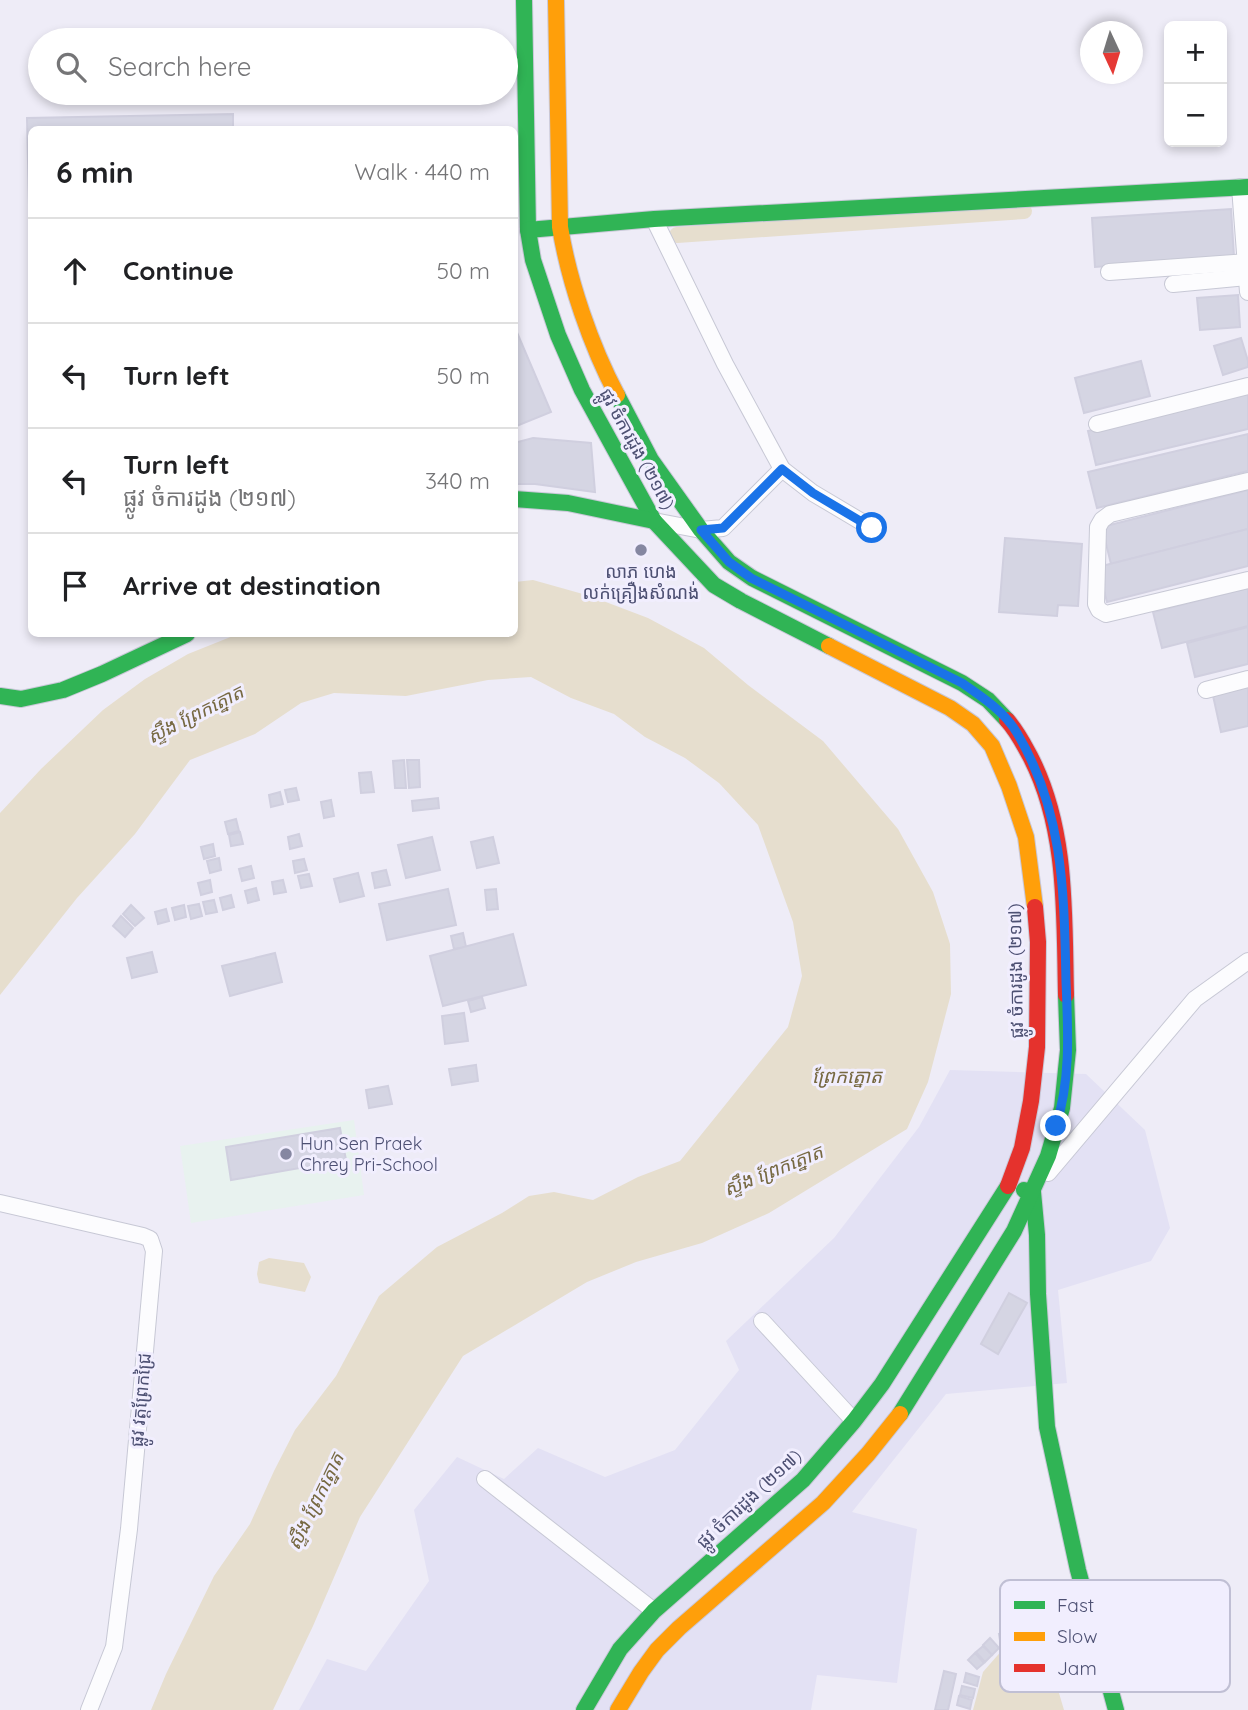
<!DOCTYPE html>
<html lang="en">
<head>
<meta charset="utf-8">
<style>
  :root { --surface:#fff; --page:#f6f6f6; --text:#202124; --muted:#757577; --line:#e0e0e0 }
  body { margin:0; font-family:Quicksand,"Noto Sans Khmer",sans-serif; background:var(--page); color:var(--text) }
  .controls { position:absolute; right:21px; top:21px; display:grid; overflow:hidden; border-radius:10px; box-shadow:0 4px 10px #0003 }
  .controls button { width:63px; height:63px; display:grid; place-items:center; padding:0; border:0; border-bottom:2px solid var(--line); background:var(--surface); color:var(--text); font:35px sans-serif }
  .compass { position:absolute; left:1080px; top:21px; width:63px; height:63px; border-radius:50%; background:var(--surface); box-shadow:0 4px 10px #0003; rotate:176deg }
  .stop { position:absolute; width:21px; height:21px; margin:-16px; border:5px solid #1a73e8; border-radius:50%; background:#fff }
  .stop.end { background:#1a73e8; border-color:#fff; box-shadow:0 2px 7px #0008 }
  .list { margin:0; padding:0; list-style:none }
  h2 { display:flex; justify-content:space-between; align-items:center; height:91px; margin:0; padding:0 28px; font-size:30px }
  h2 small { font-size:23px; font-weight:400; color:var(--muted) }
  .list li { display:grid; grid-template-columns:46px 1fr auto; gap:21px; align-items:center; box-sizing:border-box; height:105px; padding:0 28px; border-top:2px solid var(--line) }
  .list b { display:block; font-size:26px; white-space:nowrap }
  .list p { margin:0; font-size:23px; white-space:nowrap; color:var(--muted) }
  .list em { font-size:23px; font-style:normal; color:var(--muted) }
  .icon { flex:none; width:38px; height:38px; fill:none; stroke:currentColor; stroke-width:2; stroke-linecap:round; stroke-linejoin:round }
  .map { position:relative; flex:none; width:1248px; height:1710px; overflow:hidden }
  .search { position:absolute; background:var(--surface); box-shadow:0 4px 10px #0003; left:28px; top:28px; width:490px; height:77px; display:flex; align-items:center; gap:18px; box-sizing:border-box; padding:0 24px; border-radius:38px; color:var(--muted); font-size:26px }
  .panel { position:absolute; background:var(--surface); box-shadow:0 4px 10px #0003; left:28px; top:126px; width:490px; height:511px; border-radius:10px }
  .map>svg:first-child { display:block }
  .residential { fill:#e3e1f4 }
  .education { fill:#e8f2ef }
  .water { fill:#e6dece }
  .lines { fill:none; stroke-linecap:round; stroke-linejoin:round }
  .canal { stroke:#e6dece; stroke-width:16 }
  .building { fill:#d5d5e3; stroke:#d0cfdf; stroke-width:2 }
  .street-casing { stroke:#c7c8d5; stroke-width:18 }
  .fast-casing { stroke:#c9c8d8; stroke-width:18 }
  .slow-casing { stroke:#c9c8d8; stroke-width:18 }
  .jam-casing { stroke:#c9c8d8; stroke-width:18 }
  .street { stroke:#fcfcfe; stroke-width:16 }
  .fast { stroke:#30b455; stroke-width:16 }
  .slow { stroke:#ff9f0a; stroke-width:16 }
  .jam { stroke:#e5322d; stroke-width:16 }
  .route { stroke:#1a73e8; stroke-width:9 }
  .poi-dot { fill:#8587a1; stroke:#f1eefe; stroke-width:2.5 }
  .labels { text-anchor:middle; stroke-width:6; stroke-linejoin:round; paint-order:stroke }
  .street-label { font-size:18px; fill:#4d5073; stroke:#f1eefe }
  .poi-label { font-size:18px; fill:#4d5073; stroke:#f1eefe }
  .water-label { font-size:19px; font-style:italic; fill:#776942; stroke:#f1eefe }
  .key { fill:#f1eefe; stroke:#c0bfd4; stroke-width:2 }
  .key-label { font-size:19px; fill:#4d5073 }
</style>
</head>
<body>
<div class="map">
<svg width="1248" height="1710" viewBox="0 0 1248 1710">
  <rect width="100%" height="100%" fill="#eeecf7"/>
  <path class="residential" d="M950,1070L1086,1074L1145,1130L1170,1228L1151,1261L1058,1290L1067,1383L946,1394L852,1512L917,1529L897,1683L817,1675L811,1710H299L327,1659L366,1671L429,1581L414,1510L457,1457L504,1479L538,1448L605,1477L675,1450L739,1370L726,1341L834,1238L919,1127Z"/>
  <path class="education" d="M354,1120L364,1195L191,1223L180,1146Z"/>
  <g class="water">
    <path d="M533,580L590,596L648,618L704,648L748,685L823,741L898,829L933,892L950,944L951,994L928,1082L907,1129L769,1213L702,1243L636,1262L587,1282L463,1356L360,1517L313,1626L273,1710H151L166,1674L214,1576L250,1524L274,1471L295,1430L336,1376L379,1296L437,1247L502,1213L529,1196L554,1192L593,1200L638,1177L680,1161L788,1027L802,976L793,922L758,825L719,783L685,758L645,737L614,714L571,698L531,677L488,680L406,696L334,693L301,703L255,734L190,760L135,834L77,898L0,995V813L41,769L103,710L145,679L188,654L238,634H514L515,582Z"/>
    <path d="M269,1258L304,1263L311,1277L305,1292L259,1283L257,1274L259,1262Z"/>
    <path d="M1044,1645L1045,1646L1064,1710H973L983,1672L1004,1648Z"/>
  </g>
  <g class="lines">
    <path class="canal" d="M677,235L1024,211"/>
  </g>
  <g class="building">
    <path d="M233,114V130H32V204H29L27,118Z"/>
    <path d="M1231,209L1234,257L1095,267L1092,218Z"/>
    <path d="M1238,295L1240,327L1200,330L1197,298Z"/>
    <path d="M514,330H516L551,412L514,427Z"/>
    <path d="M1241,338L1248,361V367L1223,375L1214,346Z"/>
    <path d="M1141,361L1150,396L1084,413L1075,378Z"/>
    <path d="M1248,393V429L1096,465L1088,431Z"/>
    <path d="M1248,434V471L1097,508L1088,472Z"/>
    <path d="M533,438L591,443L595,492L535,484H514V443Z"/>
    <path d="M1248,490V529L1111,564L1102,527Z"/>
    <path d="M1248,529V566L1107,602L1098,567Z"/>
    <path d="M1005,538L1082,544L1078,606L1058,605L1057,616L999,612Z"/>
    <path d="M1248,588V626L1162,648L1153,612Z"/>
    <path d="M1248,627V664L1195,677L1187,643Z"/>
    <path d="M1248,683V726L1221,732L1212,691Z"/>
    <path d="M404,760L406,788H395L393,761Z"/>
    <path d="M407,760H419L420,787L409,788Z"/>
    <path d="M371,772L374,792L361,793L359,773Z"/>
    <path d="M296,788L299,800L288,802L285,790Z"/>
    <path d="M280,792L283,804L271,807L269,795Z"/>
    <path d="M438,798L439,808L413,811L412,801Z"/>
    <path d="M331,800L334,816L324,818L321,802Z"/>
    <path d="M236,819L239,831L228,834L225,822Z"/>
    <path d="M240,832L243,844L231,846L229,835Z"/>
    <path d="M299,834L302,846L290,849L288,837Z"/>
    <path d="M432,837L440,870L406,878L398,845Z"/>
    <path d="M493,837L499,863L477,868L471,842Z"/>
    <path d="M213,844L215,856L204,859L201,847Z"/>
    <path d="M219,858L221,870L210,873L207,861Z"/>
    <path d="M304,859L307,870L295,873L293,861Z"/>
    <path d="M251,866L254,878L242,881L239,869Z"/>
    <path d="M386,870L390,885L375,888L372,873Z"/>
    <path d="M358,873L364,896L340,902L334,879Z"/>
    <path d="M309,874L312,886L301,888L298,876Z"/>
    <path d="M210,880L212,892L201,895L198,883Z"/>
    <path d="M283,880L286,892L274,894L272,882Z"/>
    <path d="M256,888L259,900L248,903L245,891Z"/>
    <path d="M448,889L456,925L387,940L379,904Z"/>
    <path d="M496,889L498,909L487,910L485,890Z"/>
    <path d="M231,895L234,907L223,910L220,898Z"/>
    <path d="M214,900L217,912L206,914L203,902Z"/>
    <path d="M199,904L202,916L191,919L188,906Z"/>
    <path d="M131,905L144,918L135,926L123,914Z"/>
    <path d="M184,905L186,917L175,920L172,908Z"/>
    <path d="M166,909L169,921L158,924L155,912Z"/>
    <path d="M121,916L133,928L125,937L113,926Z"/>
    <path d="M463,933L466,947L454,949L451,936Z"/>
    <path d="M513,934L526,985L443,1006L430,956Z"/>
    <path d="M152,952L157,972L132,978L127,958Z"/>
    <path d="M275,953L282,982L230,996L222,966Z"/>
    <path d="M482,997L485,1008L471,1012L468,1001Z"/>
    <path d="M464,1013L468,1041L445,1044L442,1016Z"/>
    <path d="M476,1065L478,1081L452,1085L449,1069Z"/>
    <path d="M388,1086L392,1104L369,1108L366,1090Z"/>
    <path d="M340,1128L346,1160L231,1180L226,1147Z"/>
    <path d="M1009,1293L1027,1303L998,1354L981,1344Z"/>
    <path d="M1009,1633L1010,1646L1001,1647L999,1634Z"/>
    <path d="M990,1638L999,1648L992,1655L983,1645Z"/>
    <path d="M983,1646L992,1655L985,1662L976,1652Z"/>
    <path d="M975,1653L984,1663L977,1669L968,1660Z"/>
    <path d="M944,1671L956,1674L948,1710H935Z"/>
    <path d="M966,1673L979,1677L977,1686L964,1682Z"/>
    <path d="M962,1686L975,1689L973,1698L960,1695Z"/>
    <path d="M959,1696L972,1700L970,1709L957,1705Z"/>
  </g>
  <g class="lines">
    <g class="street-casing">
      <g id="street">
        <path d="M1240,187L1248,292"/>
        <path d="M654,219L725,364L782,469L813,493L872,528"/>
        <path d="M1109,272L1248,262"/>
        <path d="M1173,284L1247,277"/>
        <path d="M1097,424L1248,386"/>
        <path d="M1248,481L1110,514L1102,520L1098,527L1096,604L1099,610L1106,614L1248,580"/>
        <path d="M654,521L701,530L723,528L782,469"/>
        <path d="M1206,690L1248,679"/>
        <path d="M1048,1173L1195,999L1248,961"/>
        <path d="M0,1203L143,1236L150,1239L154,1251L129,1529L114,1647L89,1710"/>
        <path d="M762,1321L854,1421"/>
        <path d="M485,1479L654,1611"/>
      </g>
    </g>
    <g class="fast-casing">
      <g id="fast">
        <path d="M524,0L528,230L533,260L558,335L582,390L654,521L714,585L741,601L829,646"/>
        <path d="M528,230L654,219L1248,187"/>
        <path d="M617,395L651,460L701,530L729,562L752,578L962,683L988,700L1007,720"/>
        <path d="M514,499L568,503L654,521"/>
        <path d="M0,696L21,699L63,690L102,674L187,634"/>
        <path d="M1024,1190L1033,1192L1037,1235L1038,1294L1047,1427L1078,1570L1116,1710"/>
        <path d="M900,1414L1014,1231L1048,1156L1062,1108L1068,1050L1066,995"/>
        <path d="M584,1710L620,1649L654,1611L803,1480L854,1421L882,1384L1008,1186"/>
      </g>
    </g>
    <g class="slow-casing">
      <g id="slow">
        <path d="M556,0L560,227C569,282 591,346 617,395"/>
        <path d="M829,646L950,708L973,724L992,746L1009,786L1026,837L1035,907"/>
        <path d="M618,1710L641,1672L657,1650L679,1628L823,1503L868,1454L900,1414"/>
      </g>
    </g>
    <g class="jam-casing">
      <g id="jam">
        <path d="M1007,720C1017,731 1023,743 1030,756C1068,829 1064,915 1066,995"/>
        <path d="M1008,1186L1022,1148L1031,1101L1037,1047L1038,942L1035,907"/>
      </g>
    </g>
    <use href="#street" class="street"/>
    <use href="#fast" class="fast"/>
    <use href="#slow" class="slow"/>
    <use href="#jam" class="jam"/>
  </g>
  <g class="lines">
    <path class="route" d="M872,528L813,493L782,469L723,528L701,530L729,562L751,578L962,683C981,696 1005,712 1017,733C1064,812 1064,893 1066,982C1068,1030 1071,1079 1056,1126"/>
  </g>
  <g class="poi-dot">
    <circle cx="641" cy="550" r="7"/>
    <circle cx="286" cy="1154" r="7"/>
  </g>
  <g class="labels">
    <g class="street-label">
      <text transform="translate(637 449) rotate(61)" y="6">ផ្លូវ ចំការដូង (២១៧)</text>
      <text transform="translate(1016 971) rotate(-91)" y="6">ផ្លូវ ចំការដូង (២១៧)</text>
      <text transform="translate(141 1400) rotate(-85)" y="6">ផ្លូវ វត្តព្រែកជ្រៃ</text>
      <text transform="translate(749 1499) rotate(-43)" y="6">ផ្លូវ ចំការដូង (២១៧)</text>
    </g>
    <g class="poi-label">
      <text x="641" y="578">លាភ ហេង<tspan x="641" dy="21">លក់គ្រឿងសំណង់</tspan></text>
      <text x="300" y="1150" text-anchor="start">Hun Sen Praek<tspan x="300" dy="21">Chrey Pri-School</tspan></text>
    </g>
    <g class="water-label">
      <text transform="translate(195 714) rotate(-27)" y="7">ស្ទឹង ព្រែកត្នោត</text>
      <text x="847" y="1083">ព្រែកត្នោត</text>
      <text transform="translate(773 1170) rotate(-22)" y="7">ស្ទឹង ព្រែកត្នោត</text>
      <text transform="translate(315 1501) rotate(-64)" y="7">ស្ទឹង ព្រែកត្នោត</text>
    </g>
  </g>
  <rect x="1000" y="1580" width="230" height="112" rx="10" class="key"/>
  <rect x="1014" y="1601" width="31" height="8" fill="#30b455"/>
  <rect x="1014" y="1632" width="31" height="9" fill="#ff9f0a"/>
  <rect x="1014" y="1664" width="31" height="8" fill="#e5322d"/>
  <g class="key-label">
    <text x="1057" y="1612">Fast</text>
    <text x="1057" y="1643">Slow</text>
    <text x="1057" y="1675">Jam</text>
  </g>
</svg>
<div class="controls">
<button>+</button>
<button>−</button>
</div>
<svg class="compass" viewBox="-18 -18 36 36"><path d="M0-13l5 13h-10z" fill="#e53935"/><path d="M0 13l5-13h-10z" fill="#757577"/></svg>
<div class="stop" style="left:872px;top:528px"></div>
<div class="stop end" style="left:1056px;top:1126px"></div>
<div class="search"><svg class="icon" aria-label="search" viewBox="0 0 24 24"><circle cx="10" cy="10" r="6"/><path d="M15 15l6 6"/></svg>Search here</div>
<section class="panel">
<h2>6 min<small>Walk · 440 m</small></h2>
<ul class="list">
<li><svg class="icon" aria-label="ahead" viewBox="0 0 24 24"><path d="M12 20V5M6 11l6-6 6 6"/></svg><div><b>Continue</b></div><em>50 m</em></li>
<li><svg class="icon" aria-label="left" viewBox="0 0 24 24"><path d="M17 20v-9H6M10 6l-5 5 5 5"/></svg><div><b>Turn left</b></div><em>50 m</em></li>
<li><svg class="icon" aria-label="left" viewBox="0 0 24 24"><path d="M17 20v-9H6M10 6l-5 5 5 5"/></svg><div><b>Turn left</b><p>ផ្លូវ ចំការដូង (២១៧)</p></div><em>340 m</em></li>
<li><svg class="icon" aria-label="arrive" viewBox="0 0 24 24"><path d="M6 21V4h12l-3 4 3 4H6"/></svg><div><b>Arrive at destination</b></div></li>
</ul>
</section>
</div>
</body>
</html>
